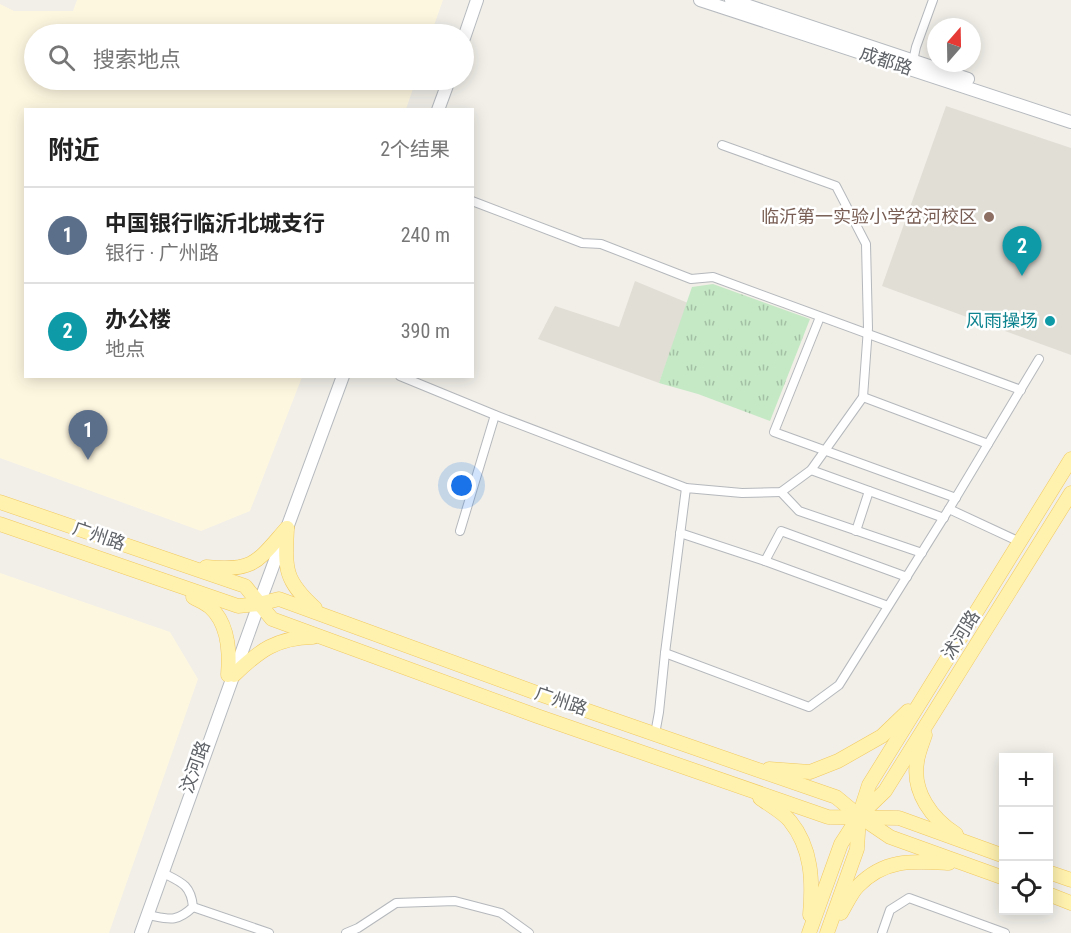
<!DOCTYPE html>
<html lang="zh">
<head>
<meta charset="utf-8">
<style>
  :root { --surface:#fff; --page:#f2f2f2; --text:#222; --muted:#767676; --line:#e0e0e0; --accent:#ea4335 }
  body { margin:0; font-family:"Roboto Condensed","Noto Sans SC",sans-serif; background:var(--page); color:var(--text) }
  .controls { position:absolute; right:18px; bottom:18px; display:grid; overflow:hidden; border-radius:0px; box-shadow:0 3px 15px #0003 }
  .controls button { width:54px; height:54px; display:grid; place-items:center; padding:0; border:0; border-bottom:2px solid var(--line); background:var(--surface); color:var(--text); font:30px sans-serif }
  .compass { position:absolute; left:927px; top:18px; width:54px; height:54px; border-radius:50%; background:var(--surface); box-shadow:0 3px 15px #0003; rotate:20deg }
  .you { position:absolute; left:462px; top:486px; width:21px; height:21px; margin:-15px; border:4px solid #fff; border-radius:50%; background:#1a73e8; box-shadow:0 0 0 9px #1a73e833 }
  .badge { display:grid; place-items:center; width:39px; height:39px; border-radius:50%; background:var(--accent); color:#fff; font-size:20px; font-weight:700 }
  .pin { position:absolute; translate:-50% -50px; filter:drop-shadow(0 2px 3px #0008) }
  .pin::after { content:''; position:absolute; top:32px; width:21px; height:18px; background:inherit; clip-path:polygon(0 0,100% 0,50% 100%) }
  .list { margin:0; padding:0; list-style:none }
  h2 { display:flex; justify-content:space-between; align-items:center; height:78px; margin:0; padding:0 24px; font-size:26px }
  h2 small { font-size:20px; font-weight:400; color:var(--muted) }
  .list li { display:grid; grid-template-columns:39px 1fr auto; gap:18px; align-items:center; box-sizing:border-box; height:96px; padding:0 24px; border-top:2px solid var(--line) }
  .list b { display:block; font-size:22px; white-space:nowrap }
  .list p { margin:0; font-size:20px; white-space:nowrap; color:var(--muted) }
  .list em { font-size:20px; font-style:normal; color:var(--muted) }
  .icon { flex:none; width:33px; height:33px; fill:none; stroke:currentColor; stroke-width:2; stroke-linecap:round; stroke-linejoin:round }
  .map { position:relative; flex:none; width:1071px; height:933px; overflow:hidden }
  .search { position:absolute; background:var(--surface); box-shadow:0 3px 15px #0003; left:24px; top:24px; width:450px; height:66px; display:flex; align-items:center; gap:15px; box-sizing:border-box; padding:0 21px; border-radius:33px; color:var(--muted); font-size:22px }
  .panel { position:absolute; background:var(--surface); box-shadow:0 3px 15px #0003; left:24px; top:108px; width:450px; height:270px; border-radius:0px }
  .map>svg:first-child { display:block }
  .commercial { fill:#fef7e0 }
  .education { fill:#e1ded6 }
  .park { fill:url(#park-tufts) }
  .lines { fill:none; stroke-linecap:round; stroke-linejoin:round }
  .street-casing { stroke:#b5b8bc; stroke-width:10 }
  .secondary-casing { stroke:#b6babf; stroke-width:14 }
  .primary-casing { stroke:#f2c960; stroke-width:15 }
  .street { stroke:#fff; stroke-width:8 }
  .secondary { stroke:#fff; stroke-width:12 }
  .primary { stroke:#fff2af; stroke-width:14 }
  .education-dot { fill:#8d6e63; stroke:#fff; stroke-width:2 }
  .culture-dot { fill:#0f9aa8; stroke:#fff; stroke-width:2 }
  .labels { text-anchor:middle; stroke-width:5; stroke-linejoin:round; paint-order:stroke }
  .street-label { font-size:18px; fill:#5f6368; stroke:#fff }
  .education-label { font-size:18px; fill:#785e54; stroke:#fff; text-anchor:end }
  .culture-label { font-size:18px; fill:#0d838f; stroke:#fff; text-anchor:end }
</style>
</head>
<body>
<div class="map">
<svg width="1071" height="933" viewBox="0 0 1071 933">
  <defs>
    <pattern id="park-tufts" width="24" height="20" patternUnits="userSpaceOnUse" patternTransform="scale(1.5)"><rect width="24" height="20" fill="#c5e8c5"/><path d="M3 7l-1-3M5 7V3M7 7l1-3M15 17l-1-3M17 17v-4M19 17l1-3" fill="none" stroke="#a3c0a4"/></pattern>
  </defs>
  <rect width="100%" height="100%" fill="#f1efe8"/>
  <g class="commercial">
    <path d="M77,0H443L431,34H34V80H416L406,109L26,110V376L302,377L250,511L201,531L0,458V4L14,11H73Z"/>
    <path d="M0,573L170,632L198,679L109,933H0Z"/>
  </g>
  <g class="education">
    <path d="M946,106L1071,148V355L882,286Z"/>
    <path d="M635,281L688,303L659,383L538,339L555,306L619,327Z"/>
  </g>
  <path class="park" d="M713,284L810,319L770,421L698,394L659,383L692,287Z"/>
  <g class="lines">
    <g class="street-casing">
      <g id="street">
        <path d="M913,61L916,47L933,0"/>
        <path d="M472,201L582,243L601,244L691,279L713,277L1021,390"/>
        <path d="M820,317L774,432L956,498"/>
        <path d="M400,376L495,415L686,488"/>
        <path d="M863,397L988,444"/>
        <path d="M811,470L944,518"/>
        <path d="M781,492L799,511L922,553"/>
        <path d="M949,509L1039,359"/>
        <path d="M460,531L495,415"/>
        <path d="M856,531L869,491"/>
        <path d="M680,533L765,561L888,606"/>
        <path d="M765,561L781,531L907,577"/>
        <path d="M665,653L809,707L839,685L949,509L1020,542"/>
        <path d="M655,734L659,712L665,653L686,488L742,493L781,492L811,470L863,397L868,328L866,244L836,186L722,145"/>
        <path d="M193,907L269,933"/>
        <path d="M148,915C169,919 176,923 193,907C191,885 181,882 163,873"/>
        <path d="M346,933L358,928L396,903L455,901L501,913L529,933"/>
        <path d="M882,933L890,910L909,898L1005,933"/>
      </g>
    </g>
    <g class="secondary-casing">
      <g id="secondary">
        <path d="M700,0L1071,122"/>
        <path d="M731,0L968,79"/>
        <path d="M464,38L477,0"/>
        <path d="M438,110L449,80"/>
        <path d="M141,933L259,604L343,376"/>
      </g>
    </g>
    <g class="primary-casing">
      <g id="primary">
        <path d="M0,502L245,586L272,619L537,716L828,817L899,818L1004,856"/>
        <path d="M0,524L238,606L259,604L279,599L545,696L836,797L859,816L890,837L1004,878"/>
        <path d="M287,528C285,569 284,580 315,608"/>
        <path d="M206,567C254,572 257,562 287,528"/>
        <path d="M193,597C198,600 205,603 210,607C229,624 230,652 228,675"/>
        <path d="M234,675C260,650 276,638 313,637"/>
        <path d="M925,735C922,744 918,753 917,762C912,792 932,819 956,834"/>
        <path d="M769,769L810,772L838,761L882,736L908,711"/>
        <path d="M760,798C769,805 783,812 790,821C812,848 813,881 810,915"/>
        <path d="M1048,872L1071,880"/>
        <path d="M1048,894L1071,903"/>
        <path d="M841,913C846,905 851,893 858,886C885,858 914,861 949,863"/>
        <path d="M809,933L841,844L859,816L885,791L1071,493"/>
        <path d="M827,933L857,849L859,816L869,785L1071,459"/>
      </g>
    </g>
    <use href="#street" class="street"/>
    <use href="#secondary" class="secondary"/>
    <use href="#primary" class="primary"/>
  </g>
  <circle class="education-dot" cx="989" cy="217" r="6"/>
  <circle class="culture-dot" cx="1050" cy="321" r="6"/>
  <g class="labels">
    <g class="street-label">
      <text transform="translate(886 61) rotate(18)" y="6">成都路</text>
      <text transform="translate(99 536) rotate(19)" y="6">广州路</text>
      <text transform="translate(961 635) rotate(-58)" y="6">沭河路</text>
      <text transform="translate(561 701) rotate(19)" y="6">广州路</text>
      <text transform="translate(195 767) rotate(-70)" y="6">汶河路</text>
    </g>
    <g class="education-label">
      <text x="977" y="223">临沂第一实验小学岔河校区</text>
    </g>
    <g class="culture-label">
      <text x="1038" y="327">风雨操场</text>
    </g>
  </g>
</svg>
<div class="controls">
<button>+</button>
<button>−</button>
<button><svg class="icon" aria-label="locate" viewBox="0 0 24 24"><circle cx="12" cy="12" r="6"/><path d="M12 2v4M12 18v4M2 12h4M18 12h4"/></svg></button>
</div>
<svg class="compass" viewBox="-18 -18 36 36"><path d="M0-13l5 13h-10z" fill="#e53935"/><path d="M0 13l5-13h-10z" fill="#767676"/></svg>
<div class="you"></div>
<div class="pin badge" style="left:88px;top:460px;background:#5c6f8a">1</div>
<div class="pin badge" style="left:1022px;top:276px;background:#0f9aa8">2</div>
<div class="search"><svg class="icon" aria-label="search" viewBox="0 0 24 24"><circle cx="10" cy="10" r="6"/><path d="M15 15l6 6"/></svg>搜索地点</div>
<section class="panel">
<h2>附近<small>2个结果</small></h2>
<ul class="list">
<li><span class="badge" style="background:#5c6f8a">1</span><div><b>中国银行临沂北城支行</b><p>银行 · 广州路</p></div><em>240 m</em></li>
<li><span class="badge" style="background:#0f9aa8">2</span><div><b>办公楼</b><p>地点</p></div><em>390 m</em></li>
</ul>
</section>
</div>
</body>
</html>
